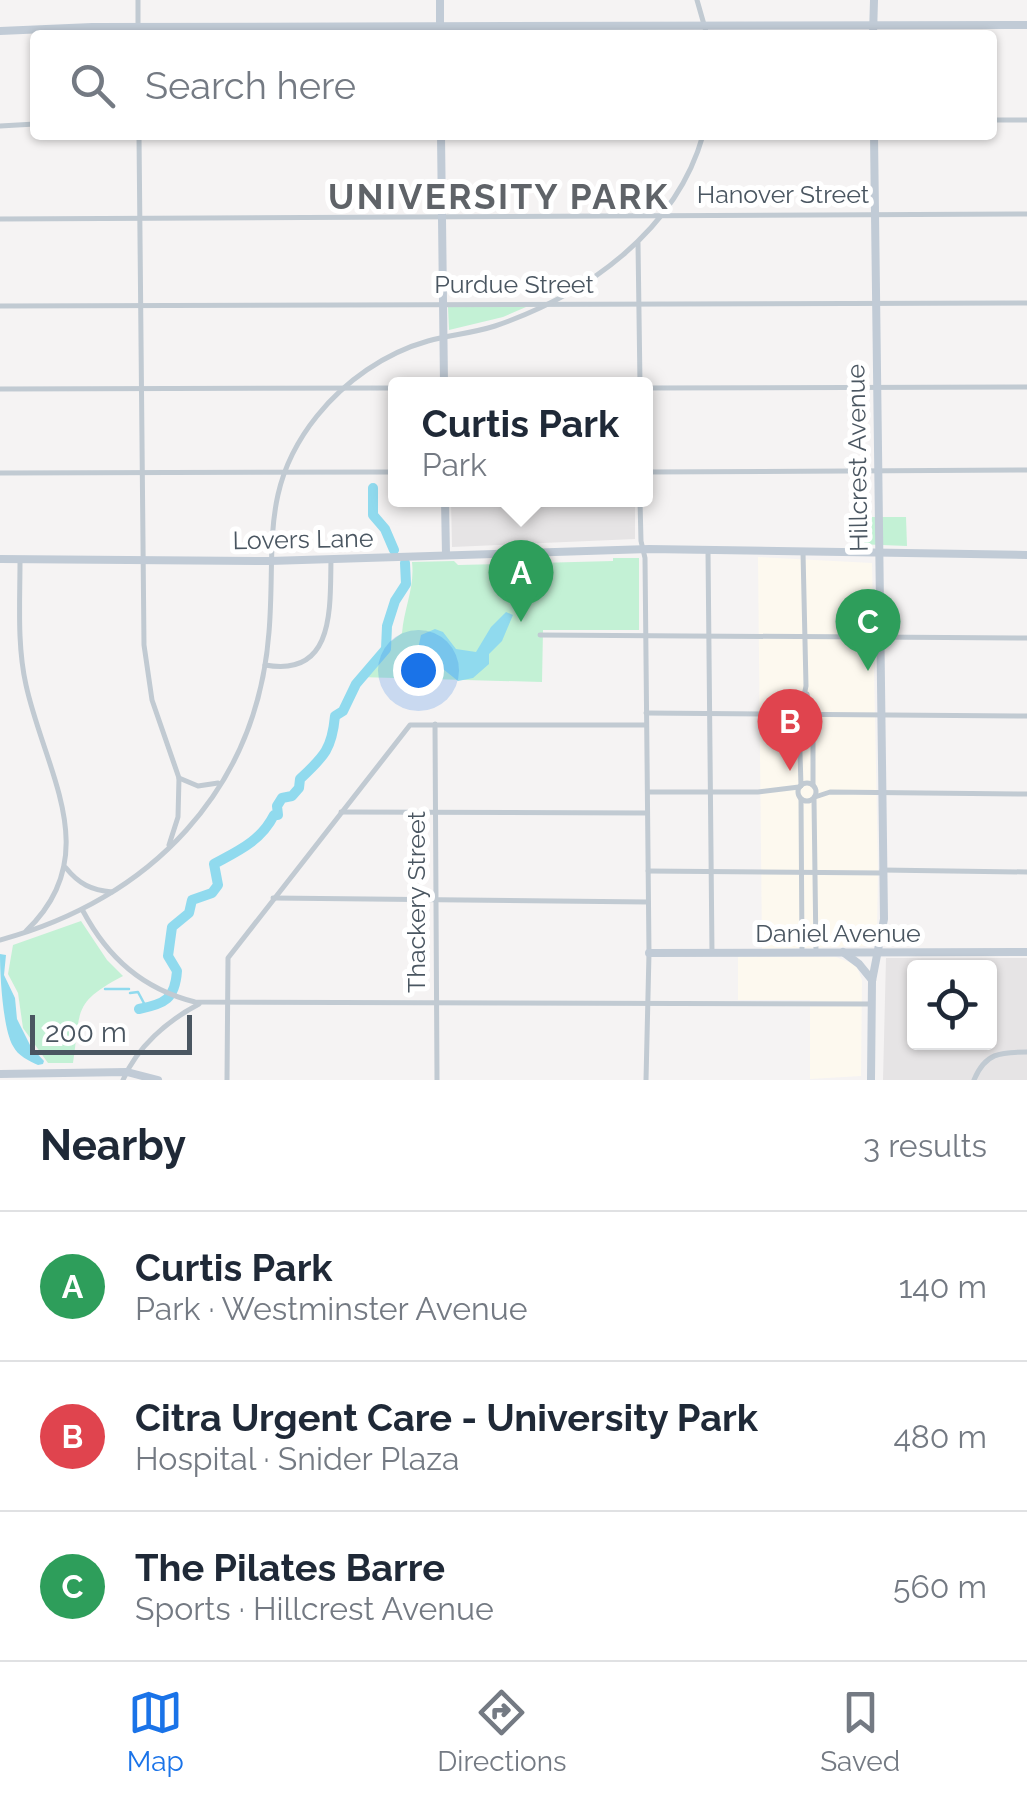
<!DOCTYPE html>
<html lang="en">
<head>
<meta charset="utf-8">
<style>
  :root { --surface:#fff; --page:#f6f6f7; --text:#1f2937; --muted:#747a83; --line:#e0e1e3; --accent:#1a73e8 }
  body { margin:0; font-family:Raleway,sans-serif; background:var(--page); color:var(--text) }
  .controls { position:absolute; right:30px; bottom:30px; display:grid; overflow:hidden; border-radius:10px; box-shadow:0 2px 8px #0004 }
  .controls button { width:90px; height:90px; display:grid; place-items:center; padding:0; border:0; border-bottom:2px solid var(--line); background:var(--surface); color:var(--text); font:50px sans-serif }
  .scale { position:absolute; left:30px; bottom:25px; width:162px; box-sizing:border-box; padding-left:10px; border:5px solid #4a5661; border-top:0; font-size:28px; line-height:35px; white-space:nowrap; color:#4a5661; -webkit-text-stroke:8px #fff; paint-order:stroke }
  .you { position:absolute; left:418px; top:670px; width:35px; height:35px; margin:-25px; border:8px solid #fff; border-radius:50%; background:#1a73e8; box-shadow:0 0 0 15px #1a73e833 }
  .badge { display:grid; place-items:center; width:65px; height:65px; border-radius:50%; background:var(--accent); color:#fff; font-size:32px; font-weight:700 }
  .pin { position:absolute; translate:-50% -82px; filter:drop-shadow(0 2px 5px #0008) }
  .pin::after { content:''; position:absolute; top:52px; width:35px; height:30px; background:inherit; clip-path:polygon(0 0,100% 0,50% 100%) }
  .popup { position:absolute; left:388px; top:377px; width:265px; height:130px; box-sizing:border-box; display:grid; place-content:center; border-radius:10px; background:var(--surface); filter:drop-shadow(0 2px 8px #0005); font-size:32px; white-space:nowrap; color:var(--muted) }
  .popup b { font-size:38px; color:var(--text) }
  .popup::after { content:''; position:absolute; left:50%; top:100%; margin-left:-20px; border:20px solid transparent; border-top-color:var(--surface) }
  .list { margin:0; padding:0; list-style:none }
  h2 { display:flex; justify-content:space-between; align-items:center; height:130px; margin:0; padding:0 40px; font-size:42px }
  h2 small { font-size:32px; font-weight:400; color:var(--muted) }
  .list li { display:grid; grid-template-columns:65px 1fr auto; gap:30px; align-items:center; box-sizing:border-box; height:150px; padding:0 40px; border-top:2px solid var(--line) }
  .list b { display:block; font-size:38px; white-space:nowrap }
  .list p { margin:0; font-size:32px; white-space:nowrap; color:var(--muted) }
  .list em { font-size:32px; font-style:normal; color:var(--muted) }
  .icon { flex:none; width:55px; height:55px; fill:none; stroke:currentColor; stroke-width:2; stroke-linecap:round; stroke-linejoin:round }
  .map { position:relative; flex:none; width:1027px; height:1080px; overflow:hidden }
  .search { position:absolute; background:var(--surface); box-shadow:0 2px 8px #0004; left:30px; right:30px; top:30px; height:110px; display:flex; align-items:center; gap:25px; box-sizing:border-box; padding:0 35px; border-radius:10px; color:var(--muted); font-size:38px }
  .sheet { height:580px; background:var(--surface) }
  nav { display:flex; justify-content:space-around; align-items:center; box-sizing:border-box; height:140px; border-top:2px solid var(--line); background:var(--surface); font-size:28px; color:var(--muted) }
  nav a { display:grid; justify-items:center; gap:5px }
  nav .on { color:var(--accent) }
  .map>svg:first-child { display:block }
  .commercial { fill:#fdf9ef }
  .education { fill:#e6e4e5; fill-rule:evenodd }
  .green { fill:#c3f1d5 }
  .water { fill:#90daee }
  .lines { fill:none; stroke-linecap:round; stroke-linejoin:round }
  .stream { stroke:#90daee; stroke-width:2.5 }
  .river { stroke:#90daee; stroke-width:10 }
  .street { stroke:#c1cad2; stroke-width:5 }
  .secondary { stroke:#c1cbd6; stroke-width:8 }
  .labels { text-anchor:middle; stroke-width:10; stroke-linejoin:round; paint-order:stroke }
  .street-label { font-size:25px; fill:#4a5661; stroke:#fff }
  .district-label { font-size:35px; font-weight:bold; letter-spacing:2.5px; fill:#5f6368; stroke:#fff }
</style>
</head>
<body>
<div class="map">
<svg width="1027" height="1080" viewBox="0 0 1027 1080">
  <rect width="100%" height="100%" fill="#f5f3f3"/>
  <g class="commercial">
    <path d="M758,557L872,563L878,871L877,929L873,946L762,949Z"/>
    <path d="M738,957H836L856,965L862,980L861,1076L810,1079V1000H738Z"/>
  </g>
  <g class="education">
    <path d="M451,500H635V539L452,547Z"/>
    <path d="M886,958H1027V1080H883ZM914,968H990V1042H914Z"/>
  </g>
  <g class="green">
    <path d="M448,307H526L503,317L449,330Z"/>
    <path d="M858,517H906L907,546L857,544Z"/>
    <path d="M613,558H639V630H543L542,682L359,677L380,650L402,633C404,608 415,587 412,562L454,561L458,565L613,561Z"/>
    <path d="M81,921L107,960L123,976C72,1003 81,1010 73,1063H48L23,1028L18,993L8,974L13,945Z"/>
  </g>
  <g class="water">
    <path d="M506,612L513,615L502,641L489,654V664L473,678L458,681L438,665L431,670L415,663L421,635L435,629L443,632L456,649L476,652L491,627Z"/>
    <path d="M0,954L6,955L4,975L15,998L17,1019L31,1047L44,1061L43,1064L38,1065C29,1061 18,1056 13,1046C3,1029 0,977 0,954Z"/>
  </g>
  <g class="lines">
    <g class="stream">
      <path d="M105,989H129"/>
      <path d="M130,993L138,992L146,1007"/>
    </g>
    <g class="river">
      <path d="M373,488V515L385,529L394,550"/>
      <path d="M139,1009C165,1004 175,999 177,971L168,956L172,927L189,913L192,900L212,893L218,885L214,864C238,851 261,841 274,815H278L277,806L282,798L292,796L299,788L300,779C325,756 332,748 335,716L343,711L356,684L386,649L387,626L395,601L406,584L405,563"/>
    </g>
    <g class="street">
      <path d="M138,0V35"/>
      <path d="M697,0L707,35"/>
      <path d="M992,120H1027"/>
      <path d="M0,126L35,124"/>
      <path d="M139,135L144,645L152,700L179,778L178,817L169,845"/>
      <path d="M0,219L1027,214"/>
      <path d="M638,243L640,384"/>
      <path d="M0,306L1027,303"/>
      <path d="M646,388L1027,387"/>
      <path d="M0,389L396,388"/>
      <path d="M646,472L1027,470"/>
      <path d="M0,473L396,472"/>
      <path d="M640,500L641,541L645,558L649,953L646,1080"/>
      <path d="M708,551L712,953"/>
      <path d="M20,561C20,602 17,645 26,685C45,772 106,855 26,931"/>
      <path d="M540,635L1027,638"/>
      <path d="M265,665C335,678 330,608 331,559"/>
      <path d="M807,694L813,719V785"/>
      <path d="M646,713L1027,716"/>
      <path d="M435,724L437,1080"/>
      <path d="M179,778L198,786L218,783"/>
      <circle cx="807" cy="792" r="9"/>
      <path d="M801,786L799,720L806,686L803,552"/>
      <path d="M648,792H758L799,787"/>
      <path d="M815,797L830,792L1027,794"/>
      <path d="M801,799L802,951"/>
      <path d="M814,799L816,952"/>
      <path d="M341,812L647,813"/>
      <path d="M66,868C79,884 91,890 112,892"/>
      <path d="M882,870L1027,872"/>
      <path d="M648,871L882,873"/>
      <path d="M273,898L648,902"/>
      <path d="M83,911C108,958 143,989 195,1002L872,1004"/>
      <path d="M0,940C150,900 257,790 269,632C276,548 259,488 317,416C345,381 385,353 428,341C450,335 473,333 495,326C586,295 676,231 703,135"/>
      <path d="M123,1080C137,1047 167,1021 199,1004"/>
      <path d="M227,1080L228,958L410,725H646"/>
      <path d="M974,1080C985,1053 1000,1052 1027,1052"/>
    </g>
    <g class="secondary">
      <path d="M440,0V35"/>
      <path d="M0,31L92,27L1027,25"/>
      <path d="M873,35L874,0"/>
      <path d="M441,135L444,384"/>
      <path d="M445,500L446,555"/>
      <path d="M0,559L270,561L649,549L1027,555"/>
      <path d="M843,952L859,964L872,980"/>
      <path d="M649,953L1027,952"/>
      <path d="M0,1074L127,1072L158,1080"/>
      <path d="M871,1080L872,981L884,919L874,135"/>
    </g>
  </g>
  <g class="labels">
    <g class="street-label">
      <text x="783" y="203">Hanover Street</text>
      <text x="514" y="293">Purdue Street</text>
      <text transform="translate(857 458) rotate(-91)" y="9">Hillcrest Avenue</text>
      <text transform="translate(303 539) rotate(-1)" y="9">Lovers Lane</text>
      <text transform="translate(416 902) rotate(-90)" y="9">Thackery Street</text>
      <text x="838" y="942">Daniel Avenue</text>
    </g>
    <g class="district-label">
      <text x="499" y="209">UNIVERSITY PARK</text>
    </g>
  </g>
</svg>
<div class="controls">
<button><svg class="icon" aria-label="locate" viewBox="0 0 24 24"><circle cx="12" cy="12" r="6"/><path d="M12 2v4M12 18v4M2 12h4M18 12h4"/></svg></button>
</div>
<div class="scale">200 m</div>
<div class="you"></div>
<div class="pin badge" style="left:521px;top:622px;background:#2e9e5b">A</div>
<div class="popup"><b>Curtis Park</b>Park</div>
<div class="pin badge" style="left:790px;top:771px;background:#e0444e">B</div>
<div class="pin badge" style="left:868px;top:671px;background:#2e9e5b">C</div>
<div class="search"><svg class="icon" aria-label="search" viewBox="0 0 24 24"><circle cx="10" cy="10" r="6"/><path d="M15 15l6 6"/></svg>Search here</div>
</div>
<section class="sheet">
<h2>Nearby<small>3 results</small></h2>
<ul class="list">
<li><span class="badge" style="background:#2e9e5b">A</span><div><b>Curtis Park</b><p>Park · Westminster Avenue</p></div><em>140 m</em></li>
<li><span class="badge" style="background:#e0444e">B</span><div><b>Citra Urgent Care - University Park</b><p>Hospital · Snider Plaza</p></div><em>480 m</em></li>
<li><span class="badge" style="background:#2e9e5b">C</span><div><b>The Pilates Barre</b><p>Sports · Hillcrest Avenue</p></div><em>560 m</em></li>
</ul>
</section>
<nav>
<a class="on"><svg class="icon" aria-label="map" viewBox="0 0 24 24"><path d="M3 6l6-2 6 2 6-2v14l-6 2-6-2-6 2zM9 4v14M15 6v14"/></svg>Map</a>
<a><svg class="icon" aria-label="directions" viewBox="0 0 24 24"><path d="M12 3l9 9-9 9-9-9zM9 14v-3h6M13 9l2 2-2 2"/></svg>Directions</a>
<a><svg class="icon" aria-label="saved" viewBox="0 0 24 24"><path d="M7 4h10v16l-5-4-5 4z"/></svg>Saved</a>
</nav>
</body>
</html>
